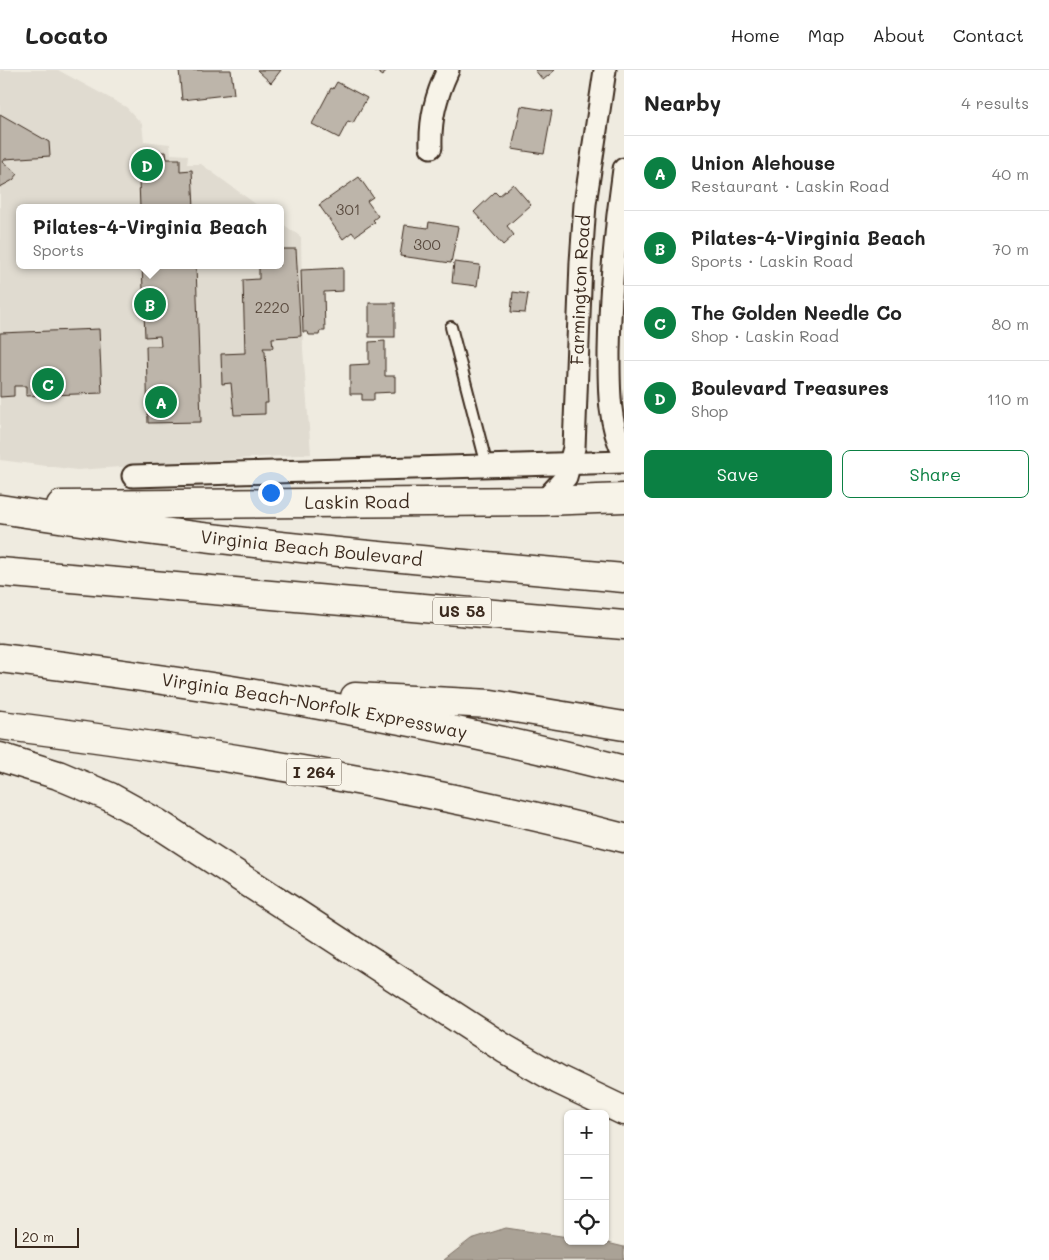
<!DOCTYPE html>
<html lang="en">
<head>
<meta charset="utf-8">
<style>
  :root { --surface:#fff; --page:#f2f2f2; --text:#222; --muted:#767676; --line:#e0e0e0; --accent:#0b8043 }
  body { margin:0; font-family:Mali,sans-serif; background:var(--page); color:var(--text) }
  .controls { position:absolute; right:15px; bottom:15px; display:grid; overflow:hidden; border-radius:8px; box-shadow:0 1px 4px #0004 }
  .controls button { width:45px; height:45px; display:grid; place-items:center; padding:0; border:0; border-bottom:1px solid var(--line); background:var(--surface); color:var(--text); font:25px sans-serif }
  .scale { position:absolute; left:15px; bottom:12px; width:64px; box-sizing:border-box; padding-left:5px; border:2px solid #3b2a1e; border-top:0; font-size:14px; line-height:18px; white-space:nowrap; color:#3b2a1e; -webkit-text-stroke:4px #f7f3e8; paint-order:stroke }
  .you { position:absolute; left:270px; top:422px; width:18px; height:18px; margin:-12px; border:4px solid #fff; border-radius:50%; background:#1a73e8; box-shadow:0 0 0 8px #1a73e833 }
  .badge { display:grid; place-items:center; width:32px; height:32px; border-radius:50%; background:var(--accent); color:#fff; font-size:16px; font-weight:700 }
  .pin { position:absolute; translate:-50% -50%; border:2px solid #fff; box-shadow:0 1px 5px #0006 }
  .popup { position:absolute; left:16px; top:134px; width:268px; height:65px; box-sizing:border-box; display:grid; place-content:center; border-radius:8px; background:var(--surface); filter:drop-shadow(0 1px 4px #0005); font-size:16px; white-space:nowrap; color:var(--muted) }
  .popup b { font-size:19px; color:var(--text) }
  .popup::after { content:''; position:absolute; left:50%; top:100%; margin-left:-10px; border:10px solid transparent; border-top-color:var(--surface) }
  .list { margin:0; padding:0; list-style:none }
  h2 { display:flex; justify-content:space-between; align-items:center; height:65px; margin:0; padding:0 20px; font-size:21px }
  h2 small { font-size:16px; font-weight:400; color:var(--muted) }
  .list li { display:grid; grid-template-columns:32px 1fr auto; gap:15px; align-items:center; box-sizing:border-box; height:75px; padding:0 20px; border-top:1px solid var(--line) }
  .list b { display:block; font-size:19px; white-space:nowrap }
  .list p { margin:0; font-size:16px; white-space:nowrap; color:var(--muted) }
  .list em { font-size:16px; font-style:normal; color:var(--muted) }
  .actions { display:flex; gap:10px; padding:15px 20px }
  .actions a { flex:1; padding:11px 0; border:1px solid var(--accent); border-radius:8px; text-align:center; font-size:18px; color:var(--accent) }
  .actions .main { background:var(--accent); color:#fff }
  .icon { flex:none; width:28px; height:28px; fill:none; stroke:currentColor; stroke-width:2; stroke-linecap:round; stroke-linejoin:round }
  .map { position:relative; flex:none; width:624px; height:1190px; overflow:hidden }
  header { display:flex; align-items:center; gap:30px; box-sizing:border-box; height:70px; padding:0 25px; background:var(--surface); border-bottom:1px solid var(--line) }
  header strong { font-size:24px }
  nav { display:flex; gap:28px; margin-inline-start:auto; font-size:18px }
  main { display:flex }
  aside { flex:1; background:var(--surface) }
  .map>svg:first-child { display:block }
  .built { fill:#e0dbd0 }
  .water { fill:#aaa296; stroke:#7e7266 }
  .building { fill:#bdb5aa; stroke:#3b2a1e }
  .lines { fill:none; stroke-linecap:round; stroke-linejoin:round }
  .service-casing { stroke:#3b2a1e; stroke-width:14 }
  .minor-casing { stroke:#3b2a1e; stroke-width:25 }
  .primary-casing { stroke:#3b2a1e; stroke-width:31 }
  .motorway-casing { stroke:#3b2a1e; stroke-width:31 }
  .service { stroke:#f7f3e8; stroke-width:10 }
  .minor { stroke:#f7f3e8; stroke-width:21 }
  .primary { stroke:#f7f3e8; stroke-width:28 }
  .motorway { stroke:#f7f3e8; stroke-width:28 }
  .labels { text-anchor:middle; stroke-width:5; stroke-linejoin:round; paint-order:stroke }
  .number-label { font-size:15px; fill:#5c4d41 }
  .shield { fill:#f7f3e8; stroke:#73665b; stroke-width:1 }
  .shield-label { font-size:16px; font-weight:bold; fill:#3b2a1e }
  .street-label { font-size:18px; fill:#3b2a1e; stroke:#f7f3e8 }
</style>
</head>
<body>
<header>
<strong>Locato</strong>
<nav><a>Home</a><a>Map</a><a>About</a><a>Contact</a></nav>
</header>
<main>
<div class="map">
<svg width="624" height="1190" viewBox="0 0 624 1190">
  <rect width="100%" height="100%" fill="#efebe0"/>
  <filter id="ink" filterUnits="userSpaceOnUse"><feTurbulence type="fractalNoise" baseFrequency=".02" numOctaves="2"/><feDisplacementMap in="SourceGraphic" scale="10" xChannelSelector="R" yChannelSelector="G"/><feConvolveMatrix kernelMatrix="1 2 1 2 8 2 1 2 1" color-interpolation-filters="sRGB"/></filter>
  <g filter="url(#ink)">
    <path class="built" d="M0,0H58L126,37L142,54L144,71L170,74L171,84L188,85L187,94H201L261,138H20V195H280V152L301,167L303,279L311,384L77,400L0,390Z"/>
    <path class="water" d="M506,1158L568,1167V1171H599L624,1177V1190H444L471,1169Z"/>
    <g class="building">
      <path d="M179,0H231L234,24L182,30Z"/>
      <path d="M257,0H281L271,13Z"/>
      <path d="M374,0H386L383,6Z"/>
      <path d="M535,0H555L543,10Z"/>
      <path d="M337,12L367,28L353,53L348,51L339,68L312,54L331,18L333,19Z"/>
      <path d="M521,36L552,41L544,84L512,79Z"/>
      <path d="M0,44L49,72L50,86L5,89L3,92L18,104L13,110L0,117Z"/>
      <path d="M166,82L167,89H180V101L192,100L194,138H140L138,83Z"/>
      <path d="M359,107L373,127L367,131L378,146L373,150L375,152L355,166L352,162L343,169L319,135Z"/>
      <path d="M513,114L531,135L507,156L514,165L503,175L474,142L495,122L499,126Z"/>
      <path d="M429,152L458,157L451,193L400,186L405,155L428,158Z"/>
      <path d="M280,179H296L301,266L272,268L273,278H263L265,282L268,333H265V344L234,345L231,313L222,314L221,284L245,283L243,210L259,209V195H280Z"/>
      <path d="M454,192L480,195L477,216L452,213Z"/>
      <path d="M142,195H196L201,352L148,353L146,276H161L160,266L145,267Z"/>
      <path d="M343,198V221L324,222L325,261H320L319,265H309L308,262H303L301,200Z"/>
      <path d="M513,222L528,224L525,243L511,242Z"/>
      <rect x="369" y="233" width="26" height="34"/>
      <path d="M99,259L102,323L26,326V316H14V326L0,327V263Z"/>
      <path d="M385,271V306H395V322L374,323V330H362V324H350V295L369,294V272Z"/>
    </g>
    <g class="lines">
      <g class="service-casing">
        <path id="service" d="M451,257L487,396"/>
      </g>
      <g class="minor-casing">
        <g id="minor">
          <path d="M431,77C430,48 436,26 448,0"/>
          <path d="M624,99C615,160 610,221 609,282C609,315 608,354 624,384"/>
          <path d="M133,406L624,392"/>
          <path id="s1" d="M544,431L566,407L574,378L581,192L585,134L605,0"/>
        </g>
      </g>
      <g class="primary-casing">
        <g id="primary">
          <path id="s2" d="M61,435L544,431L624,428"/>
          <path id="s3" d="M0,439C207,472 415,490 624,508"/>
          <path d="M0,502L624,555"/>
        </g>
      </g>
      <g class="motorway-casing">
        <g id="motorway">
          <path id="s4" d="M0,588C210,614 419,647 624,700"/>
          <path d="M355,627L491,634L624,656"/>
          <path d="M0,655C210,682 419,716 624,768"/>
          <path d="M0,687L58,705L110,727L157,753L505,979L559,1010L624,1041"/>
        </g>
      </g>
      <use href="#service" class="service"/>
      <use href="#minor" class="minor"/>
      <use href="#primary" class="primary"/>
      <use href="#motorway" class="motorway"/>
    </g>
  </g>
  <g class="labels">
    <g class="number-label">
      <text x="348" y="145">301</text>
      <text x="427" y="180">300</text>
      <text x="272" y="243">2220</text>
    </g>
    <g class="shield">
      <rect x="433" y="527.5" width="58" height="27" rx="4"/>
      <rect x="286.5" y="688.5" width="55" height="27" rx="4"/>
    </g>
    <g class="shield-label">
      <text x="462" y="547">US 58</text>
      <text x="314" y="708">I 264</text>
    </g>
    <g class="street-label">
      <text dy="6" stroke="none"><textPath href="#s1" startOffset="221">Farmington Road</textPath></text>
      <text dy="6" stroke="none"><textPath href="#s2" startOffset="296">Laskin Road</textPath></text>
      <text dy="6" stroke="none"><textPath href="#s3" startOffset="314">Virginia Beach Boulevard</textPath></text>
      <text dy="6" stroke="none"><textPath href="#s4" startOffset="318">Virginia Beach-Norfolk Expressway</textPath></text>
    </g>
  </g>
</svg>
<div class="controls">
<button>+</button>
<button>−</button>
<button><svg class="icon" aria-label="locate" viewBox="0 0 24 24"><circle cx="12" cy="12" r="6"/><path d="M12 2v4M12 18v4M2 12h4M18 12h4"/></svg></button>
</div>
<div class="scale">20 m</div>
<div class="you"></div>
<div class="pin badge" style="left:161px;top:332px">A</div>
<div class="pin badge" style="left:150px;top:234px">B</div>
<div class="popup"><b>Pilates-4-Virginia Beach</b>Sports</div>
<div class="pin badge" style="left:48px;top:314px">C</div>
<div class="pin badge" style="left:147px;top:95px">D</div>
</div>
<aside>
<h2>Nearby<small>4 results</small></h2>
<ul class="list">
<li><span class="badge">A</span><div><b>Union Alehouse</b><p>Restaurant · Laskin Road</p></div><em>40 m</em></li>
<li><span class="badge">B</span><div><b>Pilates-4-Virginia Beach</b><p>Sports · Laskin Road</p></div><em>70 m</em></li>
<li><span class="badge">C</span><div><b>The Golden Needle Co</b><p>Shop · Laskin Road</p></div><em>80 m</em></li>
<li><span class="badge">D</span><div><b>Boulevard Treasures</b><p>Shop</p></div><em>110 m</em></li>
</ul>
<div class="actions"><a class="main">Save</a><a>Share</a></div>
</aside>
</main>
</body>
</html>
